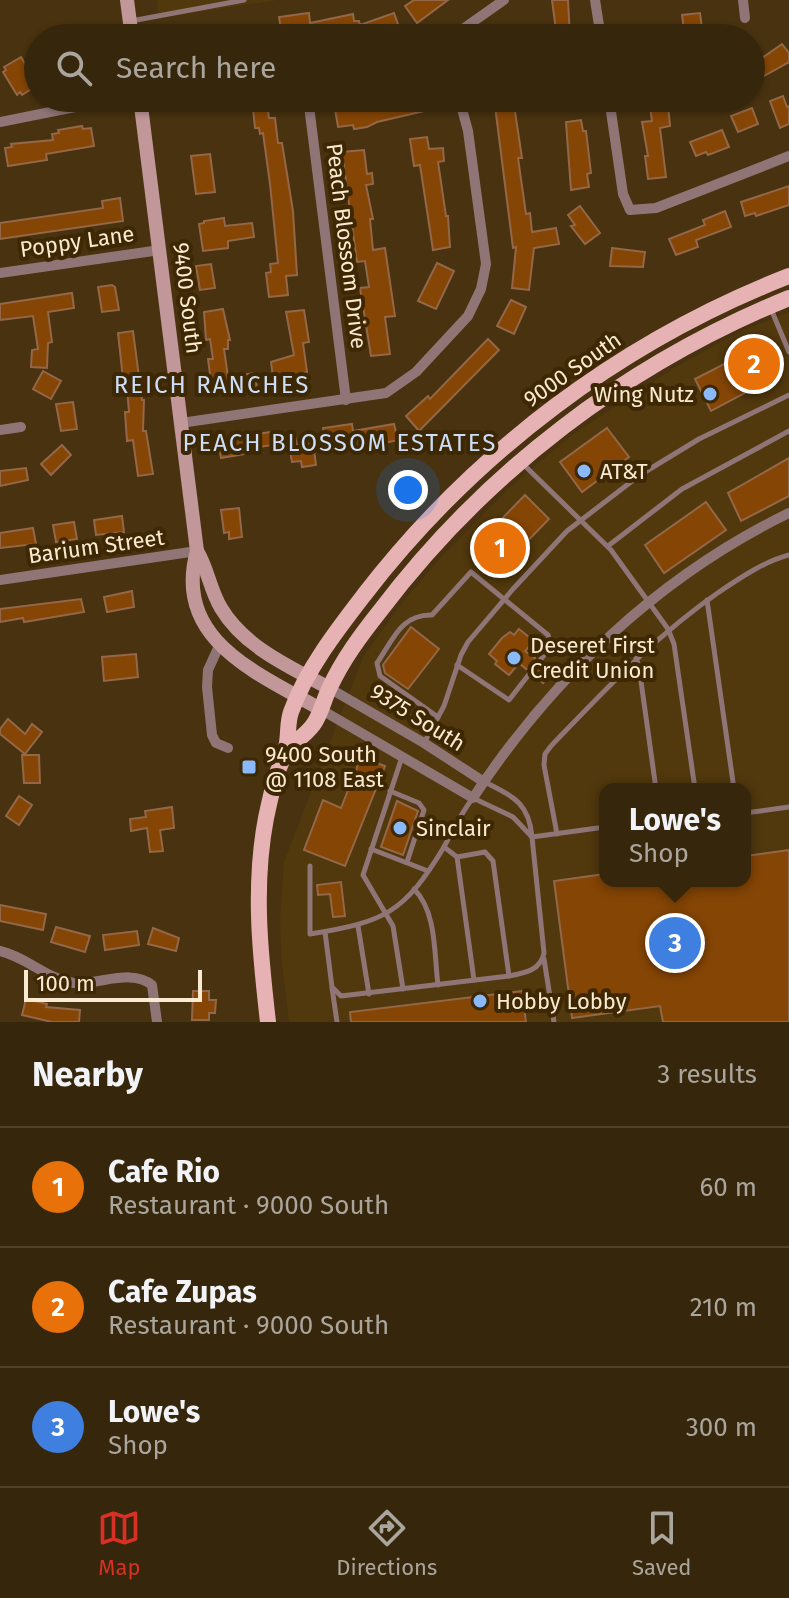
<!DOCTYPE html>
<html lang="en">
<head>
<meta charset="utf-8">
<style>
  :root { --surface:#36260b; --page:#413219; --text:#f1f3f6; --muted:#aaa59d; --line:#50432c; --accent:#d93025 }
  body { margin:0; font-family:"Fira Sans",sans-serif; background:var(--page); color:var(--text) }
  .scale { position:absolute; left:24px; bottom:20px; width:178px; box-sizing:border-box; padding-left:8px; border:4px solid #fbead2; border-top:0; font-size:22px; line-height:28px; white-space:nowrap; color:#fbead2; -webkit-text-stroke:6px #3d2803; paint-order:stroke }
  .you { position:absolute; left:408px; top:490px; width:28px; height:28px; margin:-20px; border:6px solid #fff; border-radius:50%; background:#1a73e8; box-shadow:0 0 0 12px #1a73e833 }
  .badge { display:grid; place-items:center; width:52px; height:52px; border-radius:50%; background:var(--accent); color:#fff; font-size:26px; font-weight:700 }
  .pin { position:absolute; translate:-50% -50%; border:4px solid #fff; box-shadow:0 2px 8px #0006 }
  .popup { position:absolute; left:599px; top:783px; width:152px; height:104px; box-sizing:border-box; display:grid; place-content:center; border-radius:16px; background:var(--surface); filter:drop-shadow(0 2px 6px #0005); font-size:26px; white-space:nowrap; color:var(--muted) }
  .popup b { font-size:30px; color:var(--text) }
  .popup::after { content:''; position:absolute; left:50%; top:100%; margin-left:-16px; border:16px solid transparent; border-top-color:var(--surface) }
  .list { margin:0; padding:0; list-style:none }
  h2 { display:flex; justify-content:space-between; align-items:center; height:104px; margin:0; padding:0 32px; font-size:34px }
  h2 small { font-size:26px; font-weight:400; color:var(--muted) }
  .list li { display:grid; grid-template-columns:52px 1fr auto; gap:24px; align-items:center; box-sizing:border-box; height:120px; padding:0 32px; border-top:2px solid var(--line) }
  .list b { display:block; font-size:30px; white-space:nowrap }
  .list p { margin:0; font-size:26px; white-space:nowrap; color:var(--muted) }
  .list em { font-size:26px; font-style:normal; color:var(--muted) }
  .icon { flex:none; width:44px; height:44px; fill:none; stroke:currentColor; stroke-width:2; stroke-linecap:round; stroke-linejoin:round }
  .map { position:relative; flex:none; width:789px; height:1022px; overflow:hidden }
  .search { position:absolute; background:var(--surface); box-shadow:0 2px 6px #0004; left:24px; right:24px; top:24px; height:88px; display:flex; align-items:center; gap:20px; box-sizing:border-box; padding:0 28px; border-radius:44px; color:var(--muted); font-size:30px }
  .sheet { height:464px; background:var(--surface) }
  nav { display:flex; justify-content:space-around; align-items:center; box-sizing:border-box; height:112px; border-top:2px solid var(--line); background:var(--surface); font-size:22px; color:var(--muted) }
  nav a { display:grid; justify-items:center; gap:4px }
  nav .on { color:var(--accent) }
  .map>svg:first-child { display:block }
  .built { fill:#51380d; fill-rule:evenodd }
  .building { fill:#854505; stroke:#936747; stroke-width:2 }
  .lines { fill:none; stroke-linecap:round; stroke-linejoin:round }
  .lane { stroke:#8f7576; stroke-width:5 }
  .street { stroke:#8f7576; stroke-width:10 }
  .secondary { stroke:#c19799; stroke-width:14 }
  .primary { stroke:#e7b2b3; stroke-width:16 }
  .poi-dot { fill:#8abafc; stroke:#3d2803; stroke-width:3 }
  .labels { text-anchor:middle; stroke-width:8; stroke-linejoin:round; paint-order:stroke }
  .street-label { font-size:22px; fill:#fbead2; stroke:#3d2803 }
  .poi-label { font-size:22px; fill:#fbead2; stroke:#3d2803; text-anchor:start }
  .neighbourhood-label { font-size:24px; letter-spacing:2px; fill:#ccdef8; stroke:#3d2803 }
</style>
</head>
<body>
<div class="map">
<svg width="789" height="1022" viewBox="0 0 789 1022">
  <rect width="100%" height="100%" fill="#48320f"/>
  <g class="built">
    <path d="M157,0H278L159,18Z"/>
    <path d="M789,312V1022H289L281,956L280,917L284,862L363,657L397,609L442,556L510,487L572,435L675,367L742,331ZM605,789H745V881H605Z"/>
  </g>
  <g class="building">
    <path d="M414,0H448L417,23L405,6Z"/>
    <path d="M552,0H568L570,38H557Z"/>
    <path d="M309,13L310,23L353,14L354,21H359L360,25L394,13L400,30L377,38H347V36L292,38L291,34L282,36L279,17Z"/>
    <path d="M700,13L703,36L685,38L682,15Z"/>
    <path d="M782,44L789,53V62L764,76L755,63Z"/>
    <path d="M21,57L38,85L22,95L20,92L17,95L3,72L6,70L4,67Z"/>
    <path d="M783,96L787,107L789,106V124L780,128L770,101Z"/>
    <path d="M247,98H266L269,118H275L278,143H282L293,211L297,275L286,276L288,295L269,297L266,273L271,272L270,264L278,263L270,184L263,133L260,134L259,128H255L253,109H249Z"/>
    <path d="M387,98H430L433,109L377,122L367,127L354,129L353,125L338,127L335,109L363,105L364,111L389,107Z"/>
    <path d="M494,98H513L522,158H518L526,214L530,213L532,232L556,228L559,244L534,248L529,290L512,288L516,247L513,248Z"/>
    <path d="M668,104L670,126L660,128L666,177L648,179L645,156H648L642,122L652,121L650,107Z"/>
    <path d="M752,108L758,124L738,132L731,116Z"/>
    <path d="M581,120L583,131H586L591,173L587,174L589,187L571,190L566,122Z"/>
    <path d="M82,126L83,129L91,128L94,146L46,154L47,160L8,166L5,148L12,147L11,144L53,140L52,134L59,133L58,130Z"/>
    <path d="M722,130L729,147L708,155L706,152L696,156L690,142Z"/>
    <path d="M427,137L429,149L443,148L444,161L438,162L446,216H448L450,247L433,250L420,165L414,166L410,139Z"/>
    <path d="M364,150L367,174L372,173L373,184L366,185L373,219H370L373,250L385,248L395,316L385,317L390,354L371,356L360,288L369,287L365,261L357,262L342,152Z"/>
    <path d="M210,154L215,192L196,194L191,156Z"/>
    <path d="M789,186V205L756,216L755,213L745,216L741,202Z"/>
    <path d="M120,198L123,221L0,239V223L103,208L102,201Z"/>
    <path d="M580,206L600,233L585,244L571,226L575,225L568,215Z"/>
    <path d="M725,211L731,227L696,240L698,247L676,255L669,239L705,225L703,220Z"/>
    <path d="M224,218L225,226L252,223L254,237L228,241V248L203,251L199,224L204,223V221Z"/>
    <path d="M612,248L645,252L643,267L610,266Z"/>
    <path d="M437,263L454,271L436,309L418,301Z"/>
    <path d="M211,264L215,288L200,290L196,266Z"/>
    <path d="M112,285L115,287L119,310L102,312L98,287Z"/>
    <path d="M72,293L74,308L48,312L52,342L48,343L47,368L31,367L32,350L38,349L33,316L0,320V304Z"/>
    <path d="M511,300L526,307L514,334L497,326Z"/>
    <path d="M223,309L230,340H228V349H224L228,377L255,373L257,388L244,390L243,386L212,390L208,359H213L210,339L206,340L204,312Z"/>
    <path d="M304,310L309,342L303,343L307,372L298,374V376L273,377L271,362L294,355L286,312Z"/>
    <path d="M133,331L142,400H144L143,431H146L153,474L138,476L133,440L127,441L125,412H129L127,388H124L118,333Z"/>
    <path d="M488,339L499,350L419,431L406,416L428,396L430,399Z"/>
    <path d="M763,344L779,375L711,411L695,379Z"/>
    <path d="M43,371L61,381L51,399L33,389Z"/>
    <path d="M73,402L77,429L61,431L56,404Z"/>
    <path d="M352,424L353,431L394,424L398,440L371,446L370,443L326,449L323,428Z"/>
    <path d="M607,428L629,457L582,492L560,462Z"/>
    <path d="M271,432L273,445L245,449V454L221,458L218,440Z"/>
    <path d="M295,436L297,445L313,443L316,465L302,467L301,461L292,462L290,451L284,452L282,438Z"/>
    <path d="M62,445L71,455L51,475L41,464Z"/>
    <path d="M789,458V496L741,521L728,493Z"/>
    <path d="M26,468L28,480L0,486V471Z"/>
    <path d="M525,495L549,519L509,560L485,536Z"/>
    <path d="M706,502L726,530L664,573L645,545Z"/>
    <path d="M239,508L242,537L229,539V532L224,533L221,510Z"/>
    <path d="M122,516L124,532L96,535L94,520Z"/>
    <path d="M74,522L77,539L56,542L53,525Z"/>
    <path d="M33,528L36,544L0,548V533Z"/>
    <path d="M132,591L134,607L107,612L104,597Z"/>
    <path d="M81,599L84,612L24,622L23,618L0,622V609Z"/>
    <path d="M411,627L439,649L408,689L385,673L383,665Z"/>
    <path d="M519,629L534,641L525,651L535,658L534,665L539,667L543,665L552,672L543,683L535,676L534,669H526L519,663L509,675L495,664L497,661L489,654L502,638L510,632L514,635Z"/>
    <path d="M136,654L138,677L104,681L102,657Z"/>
    <path d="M8,719L25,734L32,724L42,732L25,754L0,734V729Z"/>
    <path d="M22,755H39L40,783H24Z"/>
    <path d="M361,757L385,766L345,866L304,850L323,800L341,808Z"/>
    <path d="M19,796L32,805L19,825L6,816Z"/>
    <path d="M397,801L418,811L403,855L381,847Z"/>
    <path d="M172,807L174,828L160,830L163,851L150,852L147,828L131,831L130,819L146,817L145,811Z"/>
    <path d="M789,850V1022H663L660,1006L572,1018L554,881L605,874V881H745V856Z"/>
    <path d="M341,882L345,916L333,917L330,894L318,895L317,885Z"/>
    <path d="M0,905L46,914L43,930L0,921Z"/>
    <path d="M56,927L90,936L85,952L51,942Z"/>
    <path d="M153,928L179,938L176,951L148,944Z"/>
    <path d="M137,931L139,945L105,950L103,935Z"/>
    <path d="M193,991H209V1000H216L215,1013H209V1020H192Z"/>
    <path d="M522,991L526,1022H351L350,1012Z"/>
    <path d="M26,999L47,1004L46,1007L80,1010L79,1022H52L22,1015Z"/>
  </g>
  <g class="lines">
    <g class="lane">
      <path d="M131,21L244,0"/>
      <path d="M771,309L789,352"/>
      <path d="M524,465L611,550L668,629L674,644L695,789"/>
      <path d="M608,546L682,489L789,431"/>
      <path d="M707,600L734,789"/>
      <path d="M636,658L639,667L656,789"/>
      <path d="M457,665L509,700L530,673"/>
      <path d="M438,717L380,676L377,663C393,640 401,614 432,615L471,572L548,635L551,645L539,662"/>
      <path d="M424,743L444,706L461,655L468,642L513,589L567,531L580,521L640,475L699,439L789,395"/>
      <path d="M402,757L363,875L393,926L403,989"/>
      <path d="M390,791L419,803L424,810L407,862"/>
      <path d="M745,813L789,807"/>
      <path d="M557,834L544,765L545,754L551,746C604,691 655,636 719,592C740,578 763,562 789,555"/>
      <path d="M444,847L457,857L474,980"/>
      <path d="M371,849L428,871"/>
      <path d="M457,857L485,852L493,861L509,976"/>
      <path d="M310,866V934C385,922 404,913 444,847C453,830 461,813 473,798L513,817L532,837C529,803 514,797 485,782"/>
      <path d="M414,889C437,912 434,954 438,985"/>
      <path d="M358,926L369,994"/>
      <path d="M325,932L332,987L341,996L509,976C525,973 541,970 544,953L532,837L605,827"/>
      <path d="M544,959L554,1022"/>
      <path d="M332,988L337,1022"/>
    </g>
    <g class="street">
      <path d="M595,0L601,38"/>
      <path d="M743,0L745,18"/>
      <path d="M450,38L504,0"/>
      <path d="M308,98L346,400"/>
      <path d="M609,98L623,194L630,210L656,208L789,156"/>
      <path d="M0,122L120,98"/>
      <path d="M0,273L160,250"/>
      <path d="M181,423L386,393L416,372L468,316L481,289L486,264L468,131L459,98"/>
      <path d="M0,430L21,427"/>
      <path d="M0,580L197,551"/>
      <path d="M219,646L208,670L207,687L212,735L216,743L228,748"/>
      <path d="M329,688L424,743L484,782"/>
      <path d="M320,709L473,798C552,678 659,576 789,513"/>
      <path d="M0,951C27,957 46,979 74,983C99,985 132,968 152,985L157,1022"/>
    </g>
    <g class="secondary">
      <path d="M127,0L132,38"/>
      <path d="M140,98L197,551C172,640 258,673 320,709"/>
      <path d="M197,551C208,569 210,590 221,608C244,647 290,667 329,688"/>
    </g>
    <g class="primary">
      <path d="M286,750C294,742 306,735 313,725C321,715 324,698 330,687C343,659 361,635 380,611C486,471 627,364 789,298"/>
      <path d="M268,1022C260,953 253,886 266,818C269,804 272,790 276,776C279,767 284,758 286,748C289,736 287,723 291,712C306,670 337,630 364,595C474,452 622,341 789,276"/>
    </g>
  </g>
  <g class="poi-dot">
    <circle cx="710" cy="394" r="8"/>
    <circle cx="584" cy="471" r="8"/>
    <circle cx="514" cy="658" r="8"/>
    <rect x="241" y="759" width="16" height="16" rx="4"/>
    <circle cx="400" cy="828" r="8"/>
    <circle cx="480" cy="1001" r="8"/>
  </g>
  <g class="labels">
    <g class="street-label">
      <text transform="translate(77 241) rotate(-8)" y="8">Poppy Lane</text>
      <text transform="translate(347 246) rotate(83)" y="8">Peach Blossom Drive</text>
      <text transform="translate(188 298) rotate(83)" y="8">9400 South</text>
      <text transform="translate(572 369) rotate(-35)" y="8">9000 South</text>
      <text transform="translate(96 546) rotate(-8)" y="8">Barium Street</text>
      <text transform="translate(418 717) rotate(32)" y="8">9375 South</text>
    </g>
    <g class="poi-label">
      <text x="694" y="402" text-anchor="end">Wing Nutz</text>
      <text x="600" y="479">AT&amp;T</text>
      <text x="530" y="653">Deseret First<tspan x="530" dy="25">Credit Union</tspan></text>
      <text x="265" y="762">9400 South<tspan x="265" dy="25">@ 1108 East</tspan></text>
      <text x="416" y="836">Sinclair</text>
      <text x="496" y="1009">Hobby Lobby</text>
    </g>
    <g class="neighbourhood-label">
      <text x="212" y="393">REICH RANCHES</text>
      <text x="340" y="451">PEACH BLOSSOM ESTATES</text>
    </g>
  </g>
</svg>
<div class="scale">100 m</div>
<div class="you"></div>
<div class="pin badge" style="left:500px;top:548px;background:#e8710a">1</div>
<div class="pin badge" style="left:754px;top:364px;background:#e8710a">2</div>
<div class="pin badge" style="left:675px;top:943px;background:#3f7fe0">3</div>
<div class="popup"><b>Lowe's</b>Shop</div>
<div class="search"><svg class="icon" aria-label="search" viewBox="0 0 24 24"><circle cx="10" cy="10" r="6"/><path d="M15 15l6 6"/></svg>Search here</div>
</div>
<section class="sheet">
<h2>Nearby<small>3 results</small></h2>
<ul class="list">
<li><span class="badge" style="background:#e8710a">1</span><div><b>Cafe Rio</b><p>Restaurant · 9000 South</p></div><em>60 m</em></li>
<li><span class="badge" style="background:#e8710a">2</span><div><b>Cafe Zupas</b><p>Restaurant · 9000 South</p></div><em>210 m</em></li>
<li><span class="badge" style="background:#3f7fe0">3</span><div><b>Lowe's</b><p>Shop</p></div><em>300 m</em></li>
</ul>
</section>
<nav>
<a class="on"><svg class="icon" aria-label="map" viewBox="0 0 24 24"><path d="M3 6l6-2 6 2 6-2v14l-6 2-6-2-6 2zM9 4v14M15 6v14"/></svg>Map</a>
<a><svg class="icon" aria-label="directions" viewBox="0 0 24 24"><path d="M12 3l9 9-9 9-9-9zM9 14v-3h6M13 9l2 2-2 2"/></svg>Directions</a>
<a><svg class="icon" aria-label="saved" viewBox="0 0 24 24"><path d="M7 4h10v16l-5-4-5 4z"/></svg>Saved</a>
</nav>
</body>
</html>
